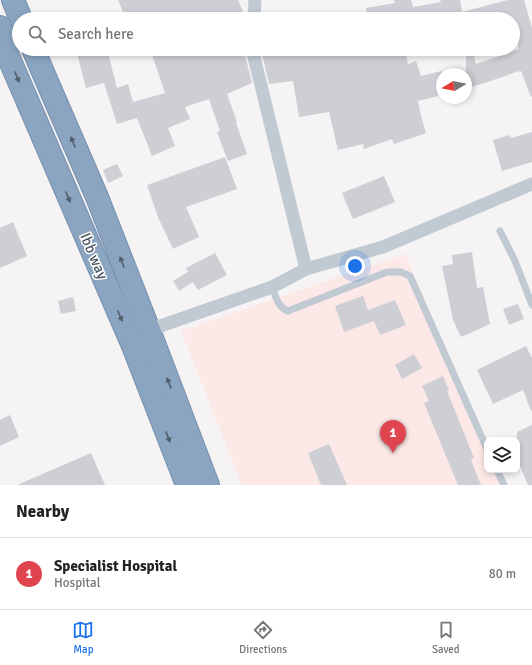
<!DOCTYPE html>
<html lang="en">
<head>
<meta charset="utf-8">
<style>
  :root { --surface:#fff; --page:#f6f6f6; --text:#222; --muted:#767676; --line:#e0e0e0; --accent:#1a73e8 }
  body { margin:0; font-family:Signika,sans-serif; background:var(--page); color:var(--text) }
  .controls { position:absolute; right:12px; bottom:12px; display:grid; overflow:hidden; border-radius:8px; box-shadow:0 2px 6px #0003 }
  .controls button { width:36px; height:36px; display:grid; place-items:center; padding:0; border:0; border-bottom:1px solid var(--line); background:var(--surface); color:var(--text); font:20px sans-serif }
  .compass { position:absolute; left:436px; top:68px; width:36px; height:36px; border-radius:50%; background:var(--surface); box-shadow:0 2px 6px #0003; rotate:260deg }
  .you { position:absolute; left:355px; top:266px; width:14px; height:14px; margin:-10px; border:3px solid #fff; border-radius:50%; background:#1a73e8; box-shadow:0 0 0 6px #1a73e833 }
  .badge { display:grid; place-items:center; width:26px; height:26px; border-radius:50%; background:var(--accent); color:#fff; font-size:13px; font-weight:700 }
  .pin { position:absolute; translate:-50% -33px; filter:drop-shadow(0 1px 2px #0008) }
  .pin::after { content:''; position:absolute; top:21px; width:14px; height:12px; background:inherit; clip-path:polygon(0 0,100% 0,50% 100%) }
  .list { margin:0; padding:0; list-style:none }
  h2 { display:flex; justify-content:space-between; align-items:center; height:52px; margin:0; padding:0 16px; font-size:17px }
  h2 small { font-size:13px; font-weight:400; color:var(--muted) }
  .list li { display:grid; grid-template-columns:26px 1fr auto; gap:12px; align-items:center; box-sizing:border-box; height:72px; padding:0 16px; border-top:1px solid var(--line) }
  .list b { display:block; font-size:15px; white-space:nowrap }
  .list p { margin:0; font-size:13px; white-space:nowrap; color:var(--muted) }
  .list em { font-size:13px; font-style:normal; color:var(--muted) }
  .icon { flex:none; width:22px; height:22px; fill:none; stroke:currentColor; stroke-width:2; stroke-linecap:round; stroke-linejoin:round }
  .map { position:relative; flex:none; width:532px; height:485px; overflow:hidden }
  .search { position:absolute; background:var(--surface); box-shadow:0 2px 6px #0003; left:12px; right:12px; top:12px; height:44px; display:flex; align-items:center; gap:10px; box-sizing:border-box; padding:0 14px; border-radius:22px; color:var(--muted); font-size:15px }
  .sheet { height:124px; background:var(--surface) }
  nav { display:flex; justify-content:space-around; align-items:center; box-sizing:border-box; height:56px; border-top:1px solid var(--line); background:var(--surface); font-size:11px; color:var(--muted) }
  nav a { display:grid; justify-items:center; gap:2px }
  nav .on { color:var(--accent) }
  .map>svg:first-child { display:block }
  .medical { fill:#fce8e6 }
  .building { fill:#cdcfd5 }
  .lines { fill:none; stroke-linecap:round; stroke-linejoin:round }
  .highway-casing { stroke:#7690ad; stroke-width:24 }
  .lane { stroke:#c1cad2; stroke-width:7 }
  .street { stroke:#c1cad2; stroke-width:13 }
  .highway { stroke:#8ba5c1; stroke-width:22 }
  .oneway { fill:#505e6b }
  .labels { text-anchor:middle; stroke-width:3; stroke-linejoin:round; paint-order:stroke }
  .street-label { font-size:15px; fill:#4a5661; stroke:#fff }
</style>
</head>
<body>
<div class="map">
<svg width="532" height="485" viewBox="0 0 532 485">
  <rect width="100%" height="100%" fill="#f5f3f3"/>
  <path class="medical" d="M405,254L487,446V470H497L504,485H242L181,331Z"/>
  <g class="building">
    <path d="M118,0H238L246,19H126Z"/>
    <path d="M394,0H411L413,7L441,2L440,0H460L462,12L508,0H524L532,28V96L531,97L521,71L519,72V71L482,84L466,88V49H472L476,64L519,49L513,29V19H368L366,8L395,3Z"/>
    <path d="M76,49H107L117,88L128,84L133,102L165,93L150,49H245V55L252,83L227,94L237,122L236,123L247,154L228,161L217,132L220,131L209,99L185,107L190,119L168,128L175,146L152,156L137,118L117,124L104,83L86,88Z"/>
    <path d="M261,49H292V51L305,49H405L408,64L416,61L421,76L442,71V95L418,101L421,116L426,133L394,144L392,139L364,149L363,144L338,150L329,112L299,117L293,81L269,84Z"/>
    <path d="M532,132V162L502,171L493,140L510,135L511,138Z"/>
    <path d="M225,157L237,189L186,207L199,237L173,249L158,217L147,185Z"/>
    <path d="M117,164L123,176L108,183L103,170Z"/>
    <path d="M384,176L395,202L353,219L342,193Z"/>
    <path d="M13,222L27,256L0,268V228Z"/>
    <path d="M472,252L477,288L483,287L490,324L461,337L453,320L442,266L453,264L452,255Z"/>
    <path d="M215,253L227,275L198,290L193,282L179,291L173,281L188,272L186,268Z"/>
    <path d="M363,296L368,310L395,300L406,325L380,335L374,321L344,332L335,306Z"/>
    <path d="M73,297L76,311L61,314L58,301Z"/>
    <path d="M518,304L524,319L509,325L503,309Z"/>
    <path d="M526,346L532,358V411H531L523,390L493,404L477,370Z"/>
    <path d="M414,354L422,368L402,379L395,365Z"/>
    <path d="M443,376L449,390L447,391L474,458L471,460L481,485H458L424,403L429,401L422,386Z"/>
    <path d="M10,415L19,437L0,446V420Z"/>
    <path d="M532,425V485H528L517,459V432Z"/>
    <path d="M329,444L347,485H321L308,453Z"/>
    <path d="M91,453L105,485H17Z"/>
  </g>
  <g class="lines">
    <g class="highway-casing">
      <g id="highway">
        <path d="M13,0L21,19"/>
        <path d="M0,27L8,56L133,346L187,485"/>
        <path d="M33,49L97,197L149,330L208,485"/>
      </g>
    </g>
    <g class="lane">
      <path d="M500,231L515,261L532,305"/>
      <path d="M272,287C276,296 277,307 288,311L387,272H401L410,276L487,449"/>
      <path d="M497,470L504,485"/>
    </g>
    <g class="street">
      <path d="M254,19L255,0"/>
      <path d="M253,49V53L306,269"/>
      <path d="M149,330L272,287L306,269L383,247L532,184"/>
    </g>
    <use href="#highway" class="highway"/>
  </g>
  <defs><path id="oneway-solid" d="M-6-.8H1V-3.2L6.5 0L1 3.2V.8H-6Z"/></defs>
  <g class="oneway">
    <use href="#oneway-solid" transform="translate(17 77) rotate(67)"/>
    <use href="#oneway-solid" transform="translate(73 142) rotate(-113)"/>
    <use href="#oneway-solid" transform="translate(68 197) rotate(67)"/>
    <use href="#oneway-solid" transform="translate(122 262) rotate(-111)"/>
    <use href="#oneway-solid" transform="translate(120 316) rotate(67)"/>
    <use href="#oneway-solid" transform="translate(169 383) rotate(-111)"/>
    <use href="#oneway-solid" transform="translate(168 437) rotate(69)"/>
  </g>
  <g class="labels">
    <g class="street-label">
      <text transform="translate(94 256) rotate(67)" y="5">Ibb way</text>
    </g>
  </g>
</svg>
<div class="controls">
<button><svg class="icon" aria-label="layers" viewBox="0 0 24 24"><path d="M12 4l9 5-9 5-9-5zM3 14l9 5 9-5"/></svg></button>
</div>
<svg class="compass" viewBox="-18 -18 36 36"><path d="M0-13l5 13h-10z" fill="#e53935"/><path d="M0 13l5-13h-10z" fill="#767676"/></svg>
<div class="you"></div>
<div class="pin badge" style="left:393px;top:453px;background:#e0444e">1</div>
<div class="search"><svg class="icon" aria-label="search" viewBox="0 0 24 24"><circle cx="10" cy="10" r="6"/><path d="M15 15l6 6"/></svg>Search here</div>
</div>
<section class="sheet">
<h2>Nearby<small></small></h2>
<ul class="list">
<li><span class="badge" style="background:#e0444e">1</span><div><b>Specialist Hospital</b><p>Hospital</p></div><em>80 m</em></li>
</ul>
</section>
<nav>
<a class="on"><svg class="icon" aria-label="map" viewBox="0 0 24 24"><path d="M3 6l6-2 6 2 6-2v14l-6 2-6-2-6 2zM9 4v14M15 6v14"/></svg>Map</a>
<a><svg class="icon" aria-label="directions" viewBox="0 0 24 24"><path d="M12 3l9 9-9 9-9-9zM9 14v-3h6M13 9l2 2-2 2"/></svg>Directions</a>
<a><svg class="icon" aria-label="saved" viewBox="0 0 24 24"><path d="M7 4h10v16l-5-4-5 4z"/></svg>Saved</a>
</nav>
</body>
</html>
